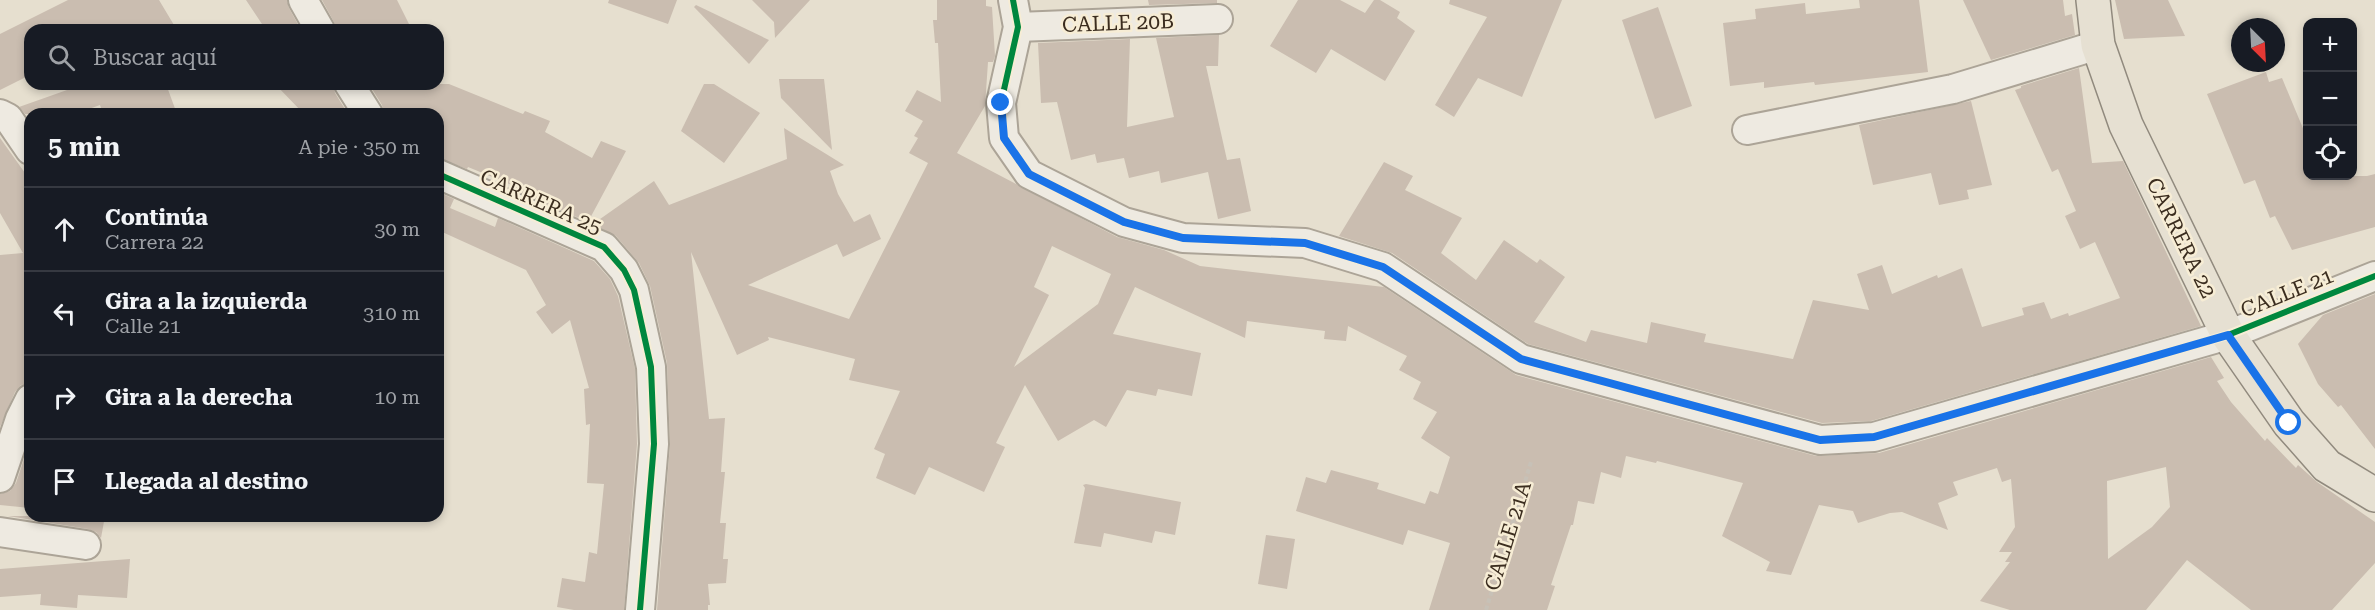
<!DOCTYPE html>
<html lang="es">
<head>
<meta charset="utf-8">
<style>
  :root { --surface:#171b24; --page:#20242c; --text:#f1f3f6; --muted:#9ea1a6; --line:#363941 }
  body { margin:0; font-family:"Roboto Serif",serif; background:var(--page); color:var(--text) }
  .controls { position:absolute; right:18px; top:18px; display:grid; overflow:hidden; border-radius:12px; box-shadow:0 3px 9px #0003 }
  .controls button { width:54px; height:54px; display:grid; place-items:center; padding:0; border:0; border-bottom:2px solid var(--line); background:var(--surface); color:var(--text); font:30px sans-serif }
  .compass { position:absolute; left:2231px; top:18px; width:54px; height:54px; border-radius:50%; background:var(--surface); box-shadow:0 3px 9px #0003; rotate:156deg }
  .stop { position:absolute; width:18px; height:18px; margin:-14px; border:4px solid #1a73e8; border-radius:50%; background:#fff }
  .stop.end { background:#1a73e8; border-color:#fff; box-shadow:0 2px 6px #0008 }
  .list { margin:0; padding:0; list-style:none }
  h2 { display:flex; justify-content:space-between; align-items:center; height:78px; margin:0; padding:0 24px; font-size:26px }
  h2 small { font-size:20px; font-weight:400; color:var(--muted) }
  .list li { display:grid; grid-template-columns:39px 1fr auto; gap:18px; align-items:center; box-sizing:border-box; height:84px; padding:0 24px; border-top:2px solid var(--line) }
  .list b { display:block; font-size:22px; white-space:nowrap }
  .list p { margin:0; font-size:20px; white-space:nowrap; color:var(--muted) }
  .list em { font-size:20px; font-style:normal; color:var(--muted) }
  .icon { flex:none; width:33px; height:33px; fill:none; stroke:currentColor; stroke-width:2; stroke-linecap:round; stroke-linejoin:round }
  .map { position:relative; flex:none; width:2375px; height:610px; overflow:hidden }
  .search { position:absolute; background:var(--surface); box-shadow:0 3px 9px #0003; left:24px; top:24px; width:420px; height:66px; display:flex; align-items:center; gap:15px; box-sizing:border-box; padding:0 21px; border-radius:18px; color:var(--muted); font-size:22px }
  .panel { position:absolute; background:var(--surface); box-shadow:0 3px 9px #0003; left:24px; top:108px; width:420px; height:414px; border-radius:18px }
  .map>svg:first-child { display:block }
  .building { fill:#cabdb0; fill-rule:evenodd }
  .lines { fill:none; stroke-linecap:round; stroke-linejoin:round }
  .minor-casing { stroke:#aca497; stroke-width:32 }
  .major-casing { stroke:#918a7e; stroke-width:36 }
  .path { stroke:#c7c1b7; stroke-width:4; stroke-dasharray:4.5 3; stroke-linecap:butt }
  .minor { stroke:#eeeae1; stroke-width:28 }
  .major { stroke:#e6e0d2; stroke-width:33 }
  .cycleway-casing { stroke:#f7edd5; stroke-width:10 }
  .cycleway { stroke:#00873e; stroke-width:6 }
  .route { stroke:#1a73e8; stroke-width:8 }
  .labels { text-anchor:middle; stroke-width:5; stroke-linejoin:round; paint-order:stroke }
  .street-label { font-size:21px; fill:#3b2d1f; stroke:#f7edd5 }
</style>
</head>
<body>
<div class="map">
<svg width="2375" height="610" viewBox="0 0 2375 610">
  <rect width="100%" height="100%" fill="#e6dfcf"/>
  <g class="building">
    <path d="M68,0H159L177,30H30V75L0,90V34Z"/>
    <path d="M246,0H287L289,8L301,30H266Z"/>
    <path d="M322,0H397L412,30H336L334,22Z"/>
    <path d="M609,0H677L668,24L608,3Z"/>
    <path d="M752,0H810L775,38L774,22Z"/>
    <path d="M937,0H986V6L992,7L995,56L993,62H988L985,106L957,153L1117,237L1164,250L1200,266L1384,287L1516,375L1816,456L1879,453L2211,357L2224,378L2217,381L2231,402L2265,441L2267,438L2296,468L2298,465L2317,482L2375,522V563L2332,610H2251L2187,560L2146,610H2010L1980,601L2010,562H2005L2012,552H1999L2015,527L2011,479L2002,482L1997,468L1953,482L1958,495L1938,503L1948,530L1902,512L1890,513L1858,523L1853,511L1819,505L1791,575L1766,571L1770,562L1722,536L1743,483L1657,461L1656,463L1626,456L1621,478L1601,472L1594,504L1578,501L1573,525H1571L1551,585L1555,586L1547,610H1429L1450,543L1408,530L1403,545L1296,511L1306,477L1326,483L1331,470L1379,483L1377,489L1425,504L1430,491L1438,494L1450,457L1421,438L1437,412L1413,399L1421,382L1399,370L1407,356L1348,326L1346,341L1324,339L1325,331L1247,321L1245,338L1135,287L1113,334L1201,353L1192,396L1158,389L1156,396L1127,390L1106,427L1094,420L1058,441L1025,385L996,443L1005,447L984,492L929,467L915,495L876,478L885,454L874,449L900,391L849,380L855,359L768,337L769,340L737,355L691,252L709,419L725,418L721,472H725L720,523H726L723,559H728L726,583L708,584L710,605H708V610H657L670,445L667,363L650,286L639,263L616,236L593,224L654,181L669,205L787,159L784,128L844,165L830,171L838,194L854,222L870,214L881,239L843,257L837,244L748,285L849,319L928,163L909,153L918,138L914,136L923,121L905,111L917,90L941,102L938,43H935L933,20H937ZM1052,246L1111,274L1098,304L1014,367L1049,295L1034,287ZM2166,467L2170,507L2152,527L2108,559L2107,481Z"/>
    <path d="M1148,0H1217V3L1149,5Z"/>
    <path d="M1298,0H1340L1365,13L1374,0H1380L1400,12L1397,18L1415,31L1385,81L1331,49L1316,73L1270,46Z"/>
    <path d="M1450,0H1562L1522,97L1478,78L1454,117L1435,105L1487,17L1449,4Z"/>
    <path d="M1859,0H1919L1928,72L1815,85L1814,82L1764,88V82L1730,86L1723,23L1756,19L1755,9L1805,3L1806,14L1860,8Z"/>
    <path d="M1963,0H2063L2065,16L2072,14L2075,35L1991,60Z"/>
    <path d="M2115,0H2168L2185,36L2124,39Z"/>
    <path d="M696,5L769,40L749,64L694,7Z"/>
    <path d="M1658,7L1692,106L1655,119L1622,20Z"/>
    <path d="M1219,35L1218,66H1206L1227,160L1240,158L1251,211L1218,219L1208,172L1161,183L1159,171L1129,178L1124,158L1097,163L1095,154L1071,160L1057,102L1041,103L1038,43L1130,39L1127,127L1174,117L1156,38Z"/>
    <path d="M2079,68L2092,163L2123,161L2201,326L1871,421L1822,423L1528,344L1392,253L1339,236L1384,162L1413,176L1405,190L1462,218L1441,253L1476,280L1504,240L1537,263L1540,259L1565,277L1534,322L1586,342L1591,330L1647,343L1651,322L1706,334L1704,342L1793,359L1813,300L1869,310L1857,274L1882,265L1892,294L1937,275L1938,278L1962,268L1982,327L2024,315L2022,308L2044,302L2051,319L2068,313L2069,316L2120,298L2095,242L2080,249L2065,216L2076,211L2058,169L2052,172L2015,90L2021,88V86Z"/>
    <path d="M2266,72L2269,82L2282,78L2307,138V176H2367L2375,174V227L2292,250L2275,216L2270,218L2255,180L2244,184L2207,94Z"/>
    <path d="M779,79H824L832,150L781,98Z"/>
    <path d="M84,84H166L177,114H103L100,105L75,114H25L19,107Z"/>
    <path d="M275,84H333L335,93L348,114H304Z"/>
    <path d="M369,84H449L523,114L525,111L550,121L545,132L592,158L601,141L626,151L588,222L511,188L512,185L468,167L467,169L438,158V114H384L382,105Z"/>
    <path d="M704,84H714L760,113L724,163L681,131Z"/>
    <path d="M1971,101L1992,185L1967,190L1969,199L1939,205L1931,173L1873,185L1859,125Z"/>
    <path d="M0,138L30,180V383L21,385L15,392L0,427V255L23,253L0,213Z"/>
    <path d="M438,192L454,199L450,208L495,227L498,218L594,261L610,279L618,296L635,369L637,444L624,610H574L557,607L562,578L585,582L589,552L597,554L604,484L587,483L590,424L586,425L584,389L589,388L570,320L552,334L536,312L546,305L526,270L440,231L438,235Z"/>
    <path d="M2375,294V449L2341,405L2338,407L2318,384L2298,344L2323,315Z"/>
    <path d="M30,441V508L0,505V494L10,491L16,483Z"/>
    <path d="M1086,484L1181,502L1175,535L1155,531L1152,543L1104,533L1101,547L1074,543L1085,488L1083,485Z"/>
    <path d="M8,516H105L101,538L96,532L88,529Z"/>
    <path d="M1266,535L1295,539L1287,589L1258,584Z"/>
    <path d="M130,559L127,598L78,595L77,608L40,605L41,594L0,597V569Z"/>
  </g>
  <g class="lines">
    <g class="minor-casing">
      <g id="minor">
        <path d="M303,0L320,30"/>
        <path d="M1013,0L1018,27L1001,103L1004,138L1029,174L1124,222L1183,238L1305,243L1383,267L1521,359L1820,440L1874,437L2228,335L2375,276"/>
        <path d="M1018,27L1218,19"/>
        <path d="M349,84L368,114"/>
        <path d="M0,114L8,118L30,150"/>
        <path d="M1747,130L1953,89L2098,45"/>
        <path d="M438,174L604,247L624,270L634,290L651,367L654,444L640,610"/>
        <path d="M0,478L20,419L30,399"/>
        <path d="M0,532L86,545"/>
      </g>
    </g>
    <g class="major-casing">
      <path id="major" d="M2093,0L2098,45L2126,125L2228,335L2289,423L2327,466L2375,495"/>
    </g>
    <path class="path" d="M1486,610L1531,462"/>
    <use href="#minor" class="minor"/>
    <use href="#major" class="major"/>
    <g class="cycleway-casing">
      <g id="cycleway">
        <path d="M1013,0L1018,27L1001,103L1004,138L1029,174L1124,222L1183,238L1305,243L1383,267L1521,359L1820,440L1874,437L2228,335L2375,276"/>
        <path d="M438,174L604,247L624,270L634,290L651,367L654,444L640,610"/>
      </g>
    </g>
    <use href="#cycleway" class="cycleway"/>
  </g>
  <g class="lines">
    <path class="route" d="M1001,103L1004,138L1029,174L1124,222L1183,238L1305,243L1383,267L1521,359L1820,440L1874,437L2228,335L2289,423"/>
  </g>
  <g class="labels">
    <g class="street-label">
      <text transform="translate(1118 23) rotate(-2)" y="7">CALLE 20B</text>
      <text transform="translate(541 202) rotate(24)" y="7">CARRERA 25</text>
      <text transform="translate(2181 238) rotate(64)" y="7">CARRERA 22</text>
      <text transform="translate(2287 293) rotate(-22)" y="7">CALLE 21</text>
      <text transform="translate(1508 536) rotate(-73)" y="7">CALLE 21A</text>
    </g>
  </g>
</svg>
<div class="controls">
<button>+</button>
<button>−</button>
<button><svg class="icon" aria-label="locate" viewBox="0 0 24 24"><circle cx="12" cy="12" r="6"/><path d="M12 2v4M12 18v4M2 12h4M18 12h4"/></svg></button>
</div>
<svg class="compass" viewBox="-18 -18 36 36"><path d="M0-13l5 13h-10z" fill="#e53935"/><path d="M0 13l5-13h-10z" fill="#9ea1a6"/></svg>
<div class="stop" style="left:2289px;top:423px"></div>
<div class="stop end" style="left:1001px;top:103px"></div>
<div class="search"><svg class="icon" aria-label="search" viewBox="0 0 24 24"><circle cx="10" cy="10" r="6"/><path d="M15 15l6 6"/></svg>Buscar aquí</div>
<section class="panel">
<h2>5 min<small>A pie · 350 m</small></h2>
<ul class="list">
<li><svg class="icon" aria-label="ahead" viewBox="0 0 24 24"><path d="M12 20V5M6 11l6-6 6 6"/></svg><div><b>Continúa</b><p>Carrera 22</p></div><em>30 m</em></li>
<li><svg class="icon" aria-label="left" viewBox="0 0 24 24"><path d="M17 20v-9H6M10 6l-5 5 5 5"/></svg><div><b>Gira a la izquierda</b><p>Calle 21</p></div><em>310 m</em></li>
<li><svg class="icon" aria-label="right" viewBox="0 0 24 24"><path d="M7 20v-9h11M14 6l5 5-5 5"/></svg><div><b>Gira a la derecha</b></div><em>10 m</em></li>
<li><svg class="icon" aria-label="arrive" viewBox="0 0 24 24"><path d="M6 21V4h12l-3 4 3 4H6"/></svg><div><b>Llegada al destino</b></div></li>
</ul>
</section>
</div>
</body>
</html>
